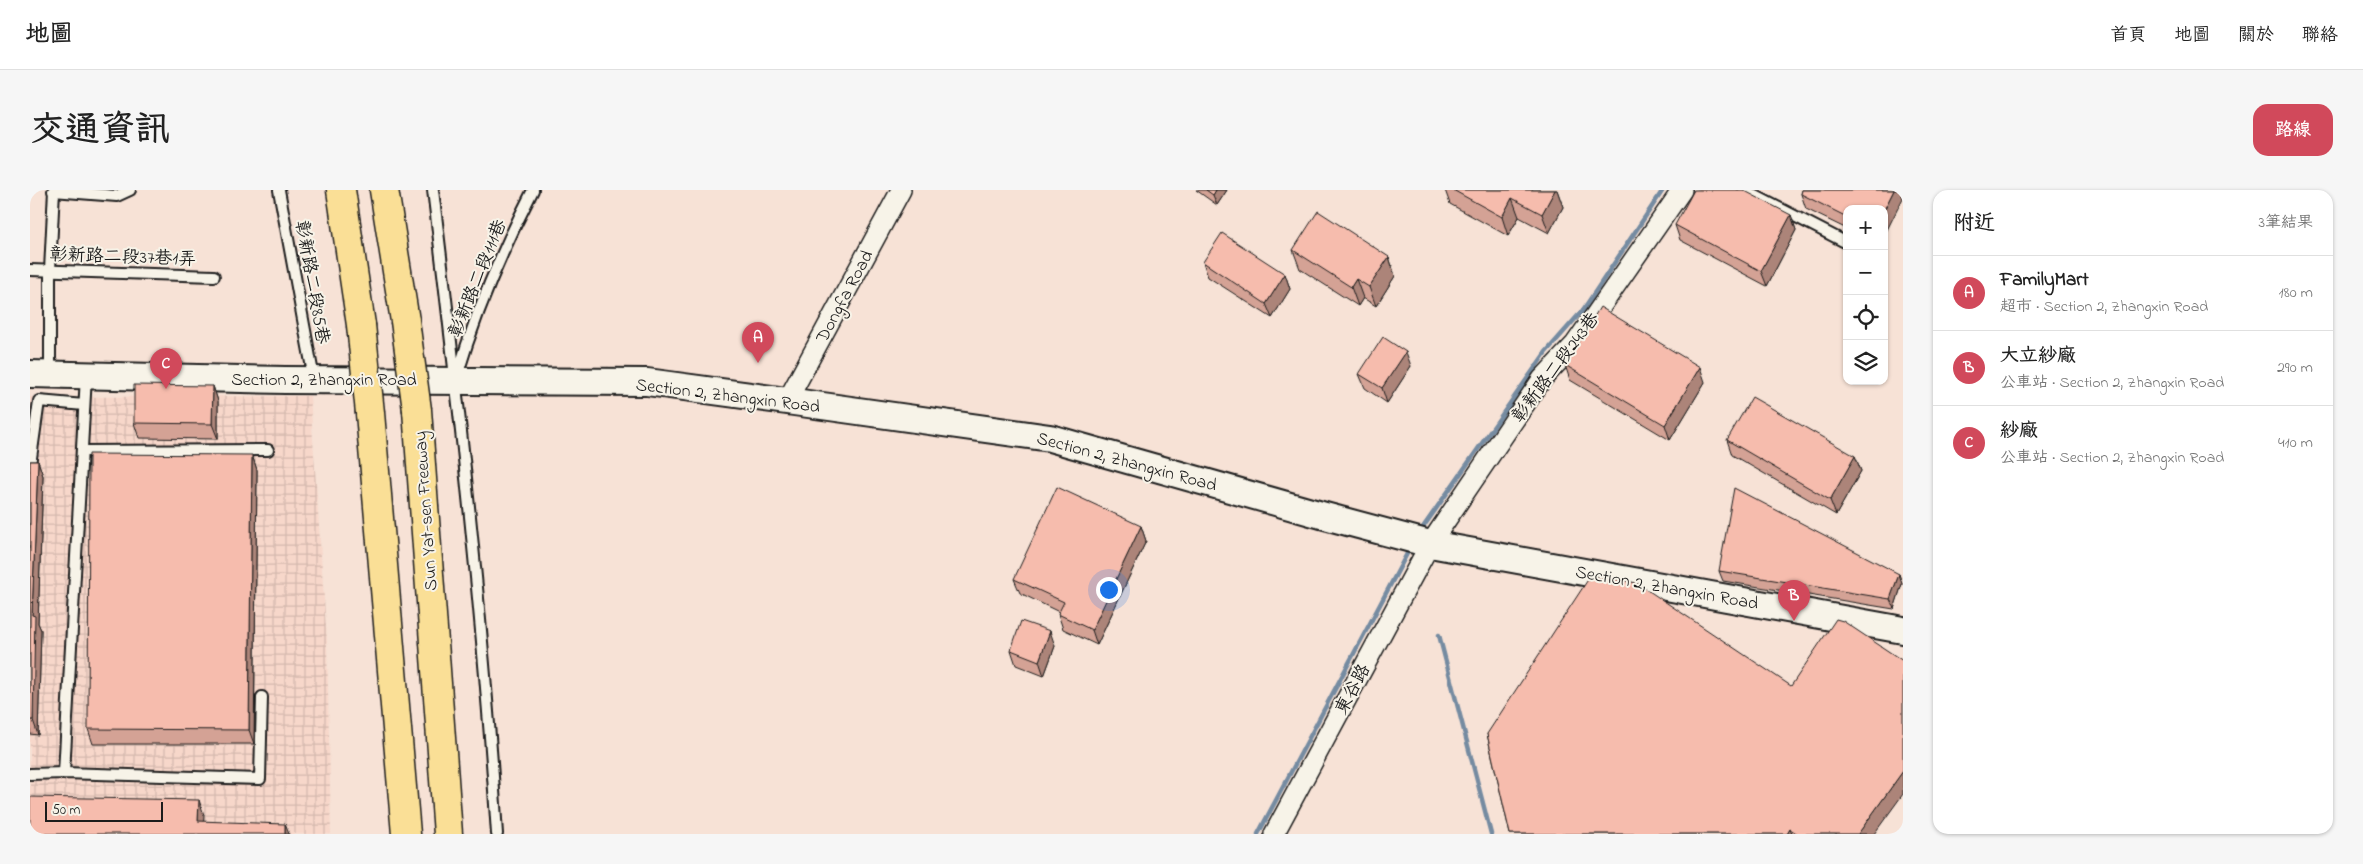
<!DOCTYPE html>
<html lang="zh-TW">
<head>
<meta charset="utf-8">
<style>
  :root { --surface:#fff; --page:#f6f6f6; --text:#222; --muted:#767676; --line:#e0e0e0; --accent:#d1495b }
  body { margin:0; font-family:"Indie Flower","LXGW WenKai TC",sans-serif; background:var(--page); color:var(--text) }
  .controls { position:absolute; right:15px; top:15px; display:grid; overflow:hidden; border-radius:10px; box-shadow:0 1px 4px #0004 }
  .controls button { width:45px; height:45px; display:grid; place-items:center; padding:0; border:0; border-bottom:1px solid var(--line); background:var(--surface); color:var(--text); font:25px sans-serif }
  .scale { position:absolute; left:15px; bottom:12px; width:118px; box-sizing:border-box; padding-left:5px; border:2px solid #1c1c1c; border-top:0; font-size:14px; line-height:18px; white-space:nowrap; color:#1c1c1c; -webkit-text-stroke:4px #f7f3e8; paint-order:stroke }
  .you { position:absolute; left:1078px; top:399px; width:18px; height:18px; margin:-12px; border:4px solid #fff; border-radius:50%; background:#1a73e8; box-shadow:0 0 0 8px #1a73e833 }
  .badge { display:grid; place-items:center; width:32px; height:32px; border-radius:50%; background:var(--accent); color:#fff; font-size:16px; font-weight:700 }
  .pin { position:absolute; translate:-50% -41px; filter:drop-shadow(0 1px 2px #0008) }
  .pin::after { content:''; position:absolute; top:26px; width:18px; height:15px; background:inherit; clip-path:polygon(0 0,100% 0,50% 100%) }
  .list { margin:0; padding:0; list-style:none }
  h2 { display:flex; justify-content:space-between; align-items:center; height:65px; margin:0; padding:0 20px; font-size:21px }
  h2 small { font-size:16px; font-weight:400; color:var(--muted) }
  .list li { display:grid; grid-template-columns:32px 1fr auto; gap:15px; align-items:center; box-sizing:border-box; height:75px; padding:0 20px; border-top:1px solid var(--line) }
  .list b { display:block; font-size:19px; white-space:nowrap }
  .list p { margin:0; font-size:16px; white-space:nowrap; color:var(--muted) }
  .list em { font-size:16px; font-style:normal; color:var(--muted) }
  .icon { flex:none; width:28px; height:28px; fill:none; stroke:currentColor; stroke-width:2; stroke-linecap:round; stroke-linejoin:round }
  .map { position:relative; flex:none; width:1873px; height:644px; overflow:hidden; border-radius:15px }
  header { display:flex; align-items:center; gap:30px; box-sizing:border-box; height:70px; padding:0 25px; background:var(--surface); border-bottom:1px solid var(--line) }
  header strong { font-size:24px }
  nav { display:flex; gap:28px; margin-inline-start:auto; font-size:18px }
  .intro { display:flex; align-items:center; justify-content:space-between; box-sizing:border-box; height:120px; padding:0 30px }
  h1 { margin:0; font-size:35px }
  .button { padding:12px 22px; border-radius:15px; background:var(--accent); color:#fff; font-size:18px; font-weight:700 }
  main { display:flex; gap:30px; padding:0 30px }
  aside { flex:1; background:var(--surface); border-radius:15px; box-shadow:0 1px 4px #0004 }
  .map>svg:first-child { display:block }
  .industrial { fill:url(#industrial-grid) }
  .lines { fill:none; stroke-linecap:round; stroke-linejoin:round }
  .stream { stroke:#758ba1; stroke-width:4.5 }
  .lane-casing { stroke:#1c1c1c; stroke-width:14 }
  .street-casing { stroke:#1c1c1c; stroke-width:22 }
  .secondary-casing { stroke:#1c1c1c; stroke-width:30 }
  .highway-casing { stroke:#1c1c1c; stroke-width:31 }
  .lane { stroke:#f7f3e8; stroke-width:10 }
  .street { stroke:#f7f3e8; stroke-width:19 }
  .secondary { stroke:#f7f3e8; stroke-width:26 }
  .highway { stroke:#fadf96; stroke-width:28 }
  .highway-bridge-casing { stroke:#1c1c1c; stroke-width:31; stroke-linecap:butt }
  .highway-bridge { stroke:#fadf96; stroke-width:28 }
  .wall { fill:#d4a295; stroke:#1c1c1c }
  .shaded-wall { fill:#ac8479; stroke:#1c1c1c }
  .building { fill:#f6bcad; stroke:#1c1c1c }
  .labels { text-anchor:middle; stroke-width:4; stroke-linejoin:round; paint-order:stroke }
  .street-label { font-size:18px; fill:#1c1c1c; stroke:#f7f3e8 }
</style>
</head>
<body>
<header>
<strong>地圖</strong>
<nav><a>首頁</a><a>地圖</a><a>關於</a><a>聯絡</a></nav>
</header>
<div class="intro"><h1>交通資訊</h1><a class="button">路線</a></div>
<main>
<div class="map">
<svg width="1873" height="644" viewBox="0 0 1873 644">
  <defs>
    <pattern id="industrial-grid" width="8" height="8" patternUnits="userSpaceOnUse" patternTransform="scale(1.25)"><rect width="8" height="8" fill="#f7d7ca"/><path d="M0 4h8M4 0v8" fill="none" stroke="#d3b8ad"/></pattern>
  </defs>
  <rect width="100%" height="100%" fill="#f7e2d6"/>
  <filter id="ink" filterUnits="userSpaceOnUse"><feTurbulence type="fractalNoise" baseFrequency=".02" numOctaves="2"/><feDisplacementMap in="SourceGraphic" scale="10" xChannelSelector="R" yChannelSelector="G"/><feConvolveMatrix kernelMatrix="1 2 1 2 8 2 1 2 1" color-interpolation-filters="sRGB"/></filter>
  <g filter="url(#ink)">
    <path class="industrial" d="M280,206L297,452L301,644H0V207Z"/>
    <g class="lines">
      <g class="stream">
        <path d="M1389,343L1516,162L1553,120L1633,0"/>
        <path d="M1409,445L1461,644"/>
        <path d="M1228,644L1380,358"/>
      </g>
      <g class="lane-casing">
        <g id="lane">
          <path d="M249,0L284,189"/>
          <path d="M403,0C429,214 453,429 467,644"/>
          <path d="M1714,0L1817,53"/>
          <path d="M23,1L87,6L100,0"/>
          <path d="M0,80L184,86"/>
          <path d="M20,184V80L24,0"/>
          <path d="M427,186C446,122 472,60 503,0"/>
          <path d="M52,261L238,260"/>
          <path d="M0,275L9,211L54,215"/>
          <path d="M34,583L56,186"/>
          <path d="M0,584L34,583L230,589L232,507"/>
        </g>
      </g>
      <g class="street-casing">
        <g id="street">
          <path d="M757,211L871,0"/>
          <path d="M1244,644L1400,354L1512,189L1545,154L1652,0"/>
        </g>
      </g>
      <g class="secondary-casing">
        <path id="secondary" d="M0,184L255,190L617,192L757,211L1020,248L1295,326L1400,354L1873,440"/>
      </g>
      <g class="highway-casing">
        <g id="highway">
          <path d="M311,0L331,135"/>
          <path d="M354,0L375,131"/>
          <path d="M387,220L418,644"/>
          <path d="M340,223L376,644"/>
        </g>
      </g>
      <use href="#lane" class="lane"/>
      <use href="#street" class="street"/>
      <use href="#secondary" class="secondary"/>
      <use href="#highway" class="highway"/>
      <g class="highway-bridge-casing">
        <g id="highway-bridge">
          <path d="M375,131L387,220"/>
          <path d="M331,135L340,223"/>
        </g>
      </g>
      <use href="#highway-bridge" class="highway-bridge"/>
    </g>
    <g class="wall">
      <path d="M1166,0H1197L1187,15Z"/>
      <path d="M1415,0H1527L1533,17L1519,43L1489,27L1478,46L1420,14Z"/>
      <path d="M1772,0H1870L1873,7L1817,19V39L1776,19L1771,4Z"/>
      <path d="M1761,25L1766,40L1737,96L1650,50L1645,35Z"/>
      <path d="M1263,60L1359,67L1365,86L1346,116L1333,108L1328,116L1270,79Z"/>
      <path d="M1173,72L1255,84L1260,99L1242,128L1178,87Z"/>
      <path d="M1535,175L1675,192L1640,250L1540,190Z"/>
      <path d="M1381,176L1357,213L1335,198L1329,184Z"/>
      <path d="M183,196L188,211V249L109,248L104,233Z"/>
      <path d="M1697,250L1825,266L1831,281L1806,325L1702,265Z"/>
      <path d="M222,265L227,280L224,554H63L58,539Z"/>
      <path d="M0,271H8L13,286L8,433L11,440L8,545L0,544Z"/>
      <path d="M1111,336L1116,351L1067,455L1033,439L1028,424L1029,422L990,403L984,389Z"/>
      <path d="M1689,381L1869,384L1872,394L1864,419L1693,391Z"/>
      <path d="M1025,456L1014,486L986,475L981,460Z"/>
      <path d="M1457,544L1844,644H1480Z"/>
    </g>
    <g class="shaded-wall">
      <path d="M1186,0H1197L1187,15L1183,5Z"/>
      <path d="M1525,0H1527L1533,17L1519,43L1512,24Z"/>
      <path d="M1864,0H1870L1873,8L1854,46V20Z"/>
      <path d="M1482,8L1489,27L1478,46L1472,27Z"/>
      <path d="M1761,25L1766,40L1737,96L1731,81Z"/>
      <path d="M1359,67L1365,86L1346,116L1339,97Z"/>
      <path d="M1255,84L1260,99L1242,128L1236,114Z"/>
      <path d="M1326,89L1333,108L1328,116L1321,97Z"/>
      <path d="M1376,162L1381,176L1357,213L1352,198Z"/>
      <path d="M1670,177L1675,192L1640,250L1635,235Z"/>
      <path d="M183,196L188,211V249L182,234Z"/>
      <path d="M222,265L227,280L224,554L219,540Z"/>
      <path d="M1825,266L1831,281L1806,325L1800,310Z"/>
      <path d="M8,271L13,286L8,433L11,440L8,545L3,530L2,425Z"/>
      <path d="M1111,336L1116,351L1067,455L1062,440Z"/>
      <path d="M1869,384L1872,394L1864,419L1860,409Z"/>
      <path d="M1020,441L1025,456L1014,486L1009,471Z"/>
      <path d="M1873,581V604L1844,644H1828Z"/>
      <path d="M169,610L174,625L173,644L168,631Z"/>
      <path d="M255,634L259,644H255Z"/>
      <path d="M1760,639L1762,644H1757Z"/>
    </g>
    <g class="building">
      <path d="M1176,0H1186L1183,5Z"/>
      <path d="M1423,0H1525L1512,24L1482,8L1472,27Z"/>
      <path d="M1664,0H1713L1761,25L1731,81L1645,35Z"/>
      <path d="M1772,0H1864L1854,20V19H1817V27L1771,4Z"/>
      <path d="M1288,21L1359,67L1339,97L1326,89L1321,97L1263,60Z"/>
      <path d="M1192,43L1255,84L1236,114L1173,72Z"/>
      <path d="M1570,117L1670,177L1635,235L1535,175Z"/>
      <path d="M1353,147L1376,162L1352,198L1329,184Z"/>
      <path d="M104,195L183,196L182,234L104,233Z"/>
      <path d="M1722,207L1825,266L1800,310L1697,250Z"/>
      <path d="M59,264L222,265L219,540L58,539Z"/>
      <path d="M0,271H8L2,425L5,426L3,530H0Z"/>
      <path d="M1027,297L1111,336L1062,440L1028,424L1034,412L984,389Z"/>
      <path d="M1704,298L1869,384L1860,409L1689,381Z"/>
      <path d="M1561,385L1607,393L1761,496L1806,429L1813,431L1873,471V581L1828,644H1768L1760,639L1757,644H1480L1457,544Z"/>
      <path d="M991,431L1020,441L1009,471L981,460Z"/>
      <path d="M0,607L169,610L168,631L255,634V644H0Z"/>
    </g>
  </g>
  <g class="labels">
    <g class="street-label">
      <text transform="translate(93 66) rotate(2)" y="6">彰新路二段37巷1弄</text>
      <text transform="translate(447 88) rotate(-68)" y="6">彰新路二段111巷</text>
      <text transform="translate(283 92) rotate(80)" y="6">彰新路二段85巷</text>
      <text transform="translate(814 106) rotate(-62)" y="6">Dongfa Road</text>
      <text transform="translate(1525 177) rotate(-53)" y="6">彰新路二段243巷</text>
      <text x="294" y="195">Section 2, Zhangxin Road</text>
      <text transform="translate(698 205) rotate(7)" y="6">Section 2, Zhangxin Road</text>
      <text transform="translate(1097 271) rotate(15)" y="6">Section 2, Zhangxin Road</text>
      <text transform="translate(395 321) rotate(-94)" y="6">Sun Yat-sen Freeway</text>
      <text transform="translate(1637 397) rotate(10)" y="6">Section 2, Zhangxin Road</text>
      <text transform="translate(1322 499) rotate(-62)" y="6">東谷路</text>
    </g>
  </g>
</svg>
<div class="controls">
<button>+</button>
<button>−</button>
<button><svg class="icon" aria-label="locate" viewBox="0 0 24 24"><circle cx="12" cy="12" r="6"/><path d="M12 2v4M12 18v4M2 12h4M18 12h4"/></svg></button>
<button><svg class="icon" aria-label="layers" viewBox="0 0 24 24"><path d="M12 4l9 5-9 5-9-5zM3 14l9 5 9-5"/></svg></button>
</div>
<div class="scale">50 m</div>
<div class="you"></div>
<div class="pin badge" style="left:728px;top:173px">A</div>
<div class="pin badge" style="left:1764px;top:431px">B</div>
<div class="pin badge" style="left:136px;top:199px">C</div>
</div>
<aside>
<h2>附近<small>3筆結果</small></h2>
<ul class="list">
<li><span class="badge">A</span><div><b>FamilyMart</b><p>超市 · Section 2, Zhangxin Road</p></div><em>180 m</em></li>
<li><span class="badge">B</span><div><b>大立紗廠</b><p>公車站 · Section 2, Zhangxin Road</p></div><em>290 m</em></li>
<li><span class="badge">C</span><div><b>紗廠</b><p>公車站 · Section 2, Zhangxin Road</p></div><em>410 m</em></li>
</ul>
</aside>
</main>
</body>
</html>
